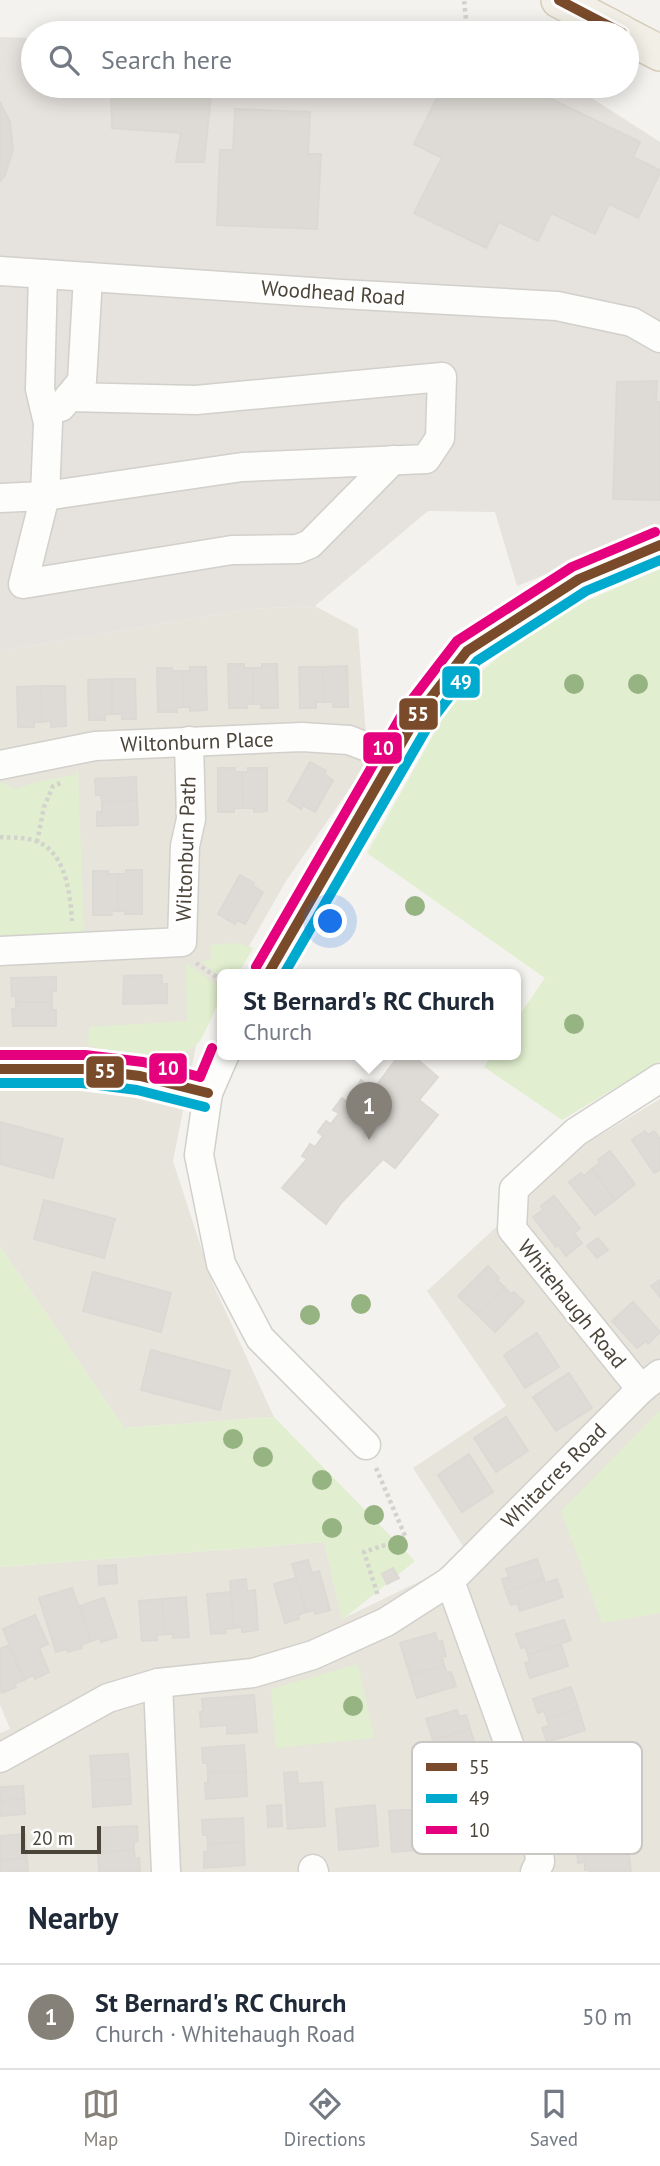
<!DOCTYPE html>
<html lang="en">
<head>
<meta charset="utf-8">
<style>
  :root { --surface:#fff; --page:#f2f2f3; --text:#1f2937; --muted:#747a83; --line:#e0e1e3; --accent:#868178 }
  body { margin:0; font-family:"PT Sans",sans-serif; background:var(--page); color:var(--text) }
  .scale { position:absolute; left:21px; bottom:18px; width:80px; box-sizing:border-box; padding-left:7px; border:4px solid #4b4439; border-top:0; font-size:19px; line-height:24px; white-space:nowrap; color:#4b4439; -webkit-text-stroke:5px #fff; paint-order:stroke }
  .you { position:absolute; left:331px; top:922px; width:24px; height:24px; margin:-18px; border:5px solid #fff; border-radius:50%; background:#1a73e8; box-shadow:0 0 0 10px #1a73e833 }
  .badge { display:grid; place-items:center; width:46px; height:46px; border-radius:50%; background:var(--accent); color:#fff; font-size:23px; font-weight:700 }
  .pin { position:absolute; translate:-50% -58px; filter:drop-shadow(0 2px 4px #0008) }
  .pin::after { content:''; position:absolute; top:37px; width:24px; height:21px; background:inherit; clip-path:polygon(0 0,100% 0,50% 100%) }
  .popup { position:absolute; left:217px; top:969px; width:304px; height:91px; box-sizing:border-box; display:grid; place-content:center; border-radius:10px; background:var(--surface); filter:drop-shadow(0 2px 5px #0005); font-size:23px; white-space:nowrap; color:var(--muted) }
  .popup b { font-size:26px; color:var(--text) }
  .popup::after { content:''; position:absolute; left:50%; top:100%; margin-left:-14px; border:14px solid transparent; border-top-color:var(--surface) }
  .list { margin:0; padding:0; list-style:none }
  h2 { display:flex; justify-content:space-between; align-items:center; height:91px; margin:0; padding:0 28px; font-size:30px }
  h2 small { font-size:23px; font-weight:400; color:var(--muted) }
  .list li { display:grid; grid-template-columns:46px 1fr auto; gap:21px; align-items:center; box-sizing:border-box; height:105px; padding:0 28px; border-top:2px solid var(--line) }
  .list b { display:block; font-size:26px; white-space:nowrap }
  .list p { margin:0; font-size:23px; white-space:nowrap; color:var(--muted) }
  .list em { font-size:23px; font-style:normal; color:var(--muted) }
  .icon { flex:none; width:38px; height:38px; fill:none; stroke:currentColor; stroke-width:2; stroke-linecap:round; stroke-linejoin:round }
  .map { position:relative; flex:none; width:660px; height:1872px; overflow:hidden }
  .search { position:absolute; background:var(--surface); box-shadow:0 4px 18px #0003; left:21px; right:21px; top:21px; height:77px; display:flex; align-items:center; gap:18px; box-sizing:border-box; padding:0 24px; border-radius:38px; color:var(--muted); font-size:26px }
  .sheet { height:196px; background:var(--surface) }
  nav { display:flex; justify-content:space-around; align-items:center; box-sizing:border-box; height:98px; border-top:2px solid var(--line); background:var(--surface); font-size:19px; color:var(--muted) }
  nav a { display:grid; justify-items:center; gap:4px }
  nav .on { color:var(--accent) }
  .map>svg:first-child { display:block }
  .residential { fill:#e7e4dc }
  .industrial { fill:#e6e2de }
  .green { fill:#e1eecf }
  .building { fill:#dedbd6; stroke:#dcd9d4; stroke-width:2 }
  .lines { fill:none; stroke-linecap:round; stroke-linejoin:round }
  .minor-casing { stroke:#d2d0cb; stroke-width:31 }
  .major-casing { stroke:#d6cebb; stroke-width:38 }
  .path { stroke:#d3d2cc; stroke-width:4.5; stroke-dasharray:3.5 3.5; stroke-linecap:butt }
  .minor { stroke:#fdfdfc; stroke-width:28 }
  .major { stroke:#f2efe6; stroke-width:35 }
  .bus-1-casing { stroke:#fff; stroke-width:16 }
  .bus-2-casing { stroke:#fff; stroke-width:16 }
  .bus-3-casing { stroke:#fff; stroke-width:16 }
  .bus-1 { stroke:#7a4b2a; stroke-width:10 }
  .bus-2 { stroke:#00a9ce; stroke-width:10 }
  .bus-3 { stroke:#e5007d; stroke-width:10 }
  .tree { fill:#96b382 }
  .labels { text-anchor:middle; stroke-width:6; stroke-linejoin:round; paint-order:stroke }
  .street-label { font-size:21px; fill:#4b4439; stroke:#fff }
  .key { fill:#fff; stroke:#c9c7c4; stroke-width:2 }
  .key-label { font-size:19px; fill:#4b4439 }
  .line-badge { stroke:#fff; stroke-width:2.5 }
  .badge-label { font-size:19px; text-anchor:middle; font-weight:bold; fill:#fff }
</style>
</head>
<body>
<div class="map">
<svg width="660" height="1872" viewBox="0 0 660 1872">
  <rect width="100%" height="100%" fill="#f4f2ee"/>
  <g class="residential">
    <path d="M315,606L358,629L368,762L286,881L233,974H222V994L198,1036L173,1161L213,1284L274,1417L124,1428L0,1246V651L248,609Z"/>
    <path d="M660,1099V1872H0V1733L10,1729L0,1705V1567L324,1542L342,1619L470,1557L413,1468L506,1406L427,1291L587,1143Z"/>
  </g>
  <path class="industrial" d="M0,37L33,38V86H573L660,142V528L517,586L495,512L428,511L315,606L248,609L0,651Z"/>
  <g class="green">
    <path d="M660,569V1061L562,1120L484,1067L492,1054H516V1020L545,978L367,853L458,691L544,619Z"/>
    <path d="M78,769L84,934L0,939V783L2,782L15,789L36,782L75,775Z"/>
    <path d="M239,943L253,948L238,974H222V977L200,961L211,960L210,945Z"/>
    <path d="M186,963L222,989V995C215,1009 209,1025 201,1039C181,1070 118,1052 88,1045L89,1027L187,1021Z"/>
    <path d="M0,1246L124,1428L274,1417L415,1561L342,1620L324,1542L0,1567Z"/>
    <path d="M660,1410V1613L602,1623L561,1511Z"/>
    <path d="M358,1664L374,1738L276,1748L271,1689Z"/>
  </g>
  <g class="building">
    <path d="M91,86H212L204,162H176L181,133L112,128L111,92L91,93Z"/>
    <path d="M443,86H525L640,142L633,157L660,170V173L638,218L609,204L595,234L551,213L538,241L499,222L486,248L414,213L442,158L414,144Z"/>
    <path d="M0,102L10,122L13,150L5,175L0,181Z"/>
    <path d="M235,109L310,112L308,154H321L317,229L217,225L220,150H233Z"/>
    <path d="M657,381L656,402H660V500L613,499L617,382Z"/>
    <path d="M228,664H244V668H253V704H247V708H229Z"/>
    <path d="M262,664H277L278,708H261V704H253V668H262Z"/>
    <path d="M347,666L348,707H333V702H324L323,667Z"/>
    <path d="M190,667H206L207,710L190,711V707H183L182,671H190Z"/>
    <path d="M299,667H323L324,702H316V708H300Z"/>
    <path d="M157,668H172V671H182L183,707L176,708L177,712H158Z"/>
    <path d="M112,679H135L136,719H122V714H112Z"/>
    <path d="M112,679V714L105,715V720H89L88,680Z"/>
    <path d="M41,686H65L66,726L51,727V721L42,722Z"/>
    <path d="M41,686L42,722H34V727H18L17,687Z"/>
    <path d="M310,762L326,771L324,774L333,780L315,812L303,805L301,809L288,801Z"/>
    <path d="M218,768H235V772H242L243,808H234V812H218Z"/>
    <path d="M248,768H267V811L254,812V808H243L242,772H248Z"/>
    <path d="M136,777L137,801L102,802L101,795H96L95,779Z"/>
    <path d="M137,801L138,825L97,826V812H102V802Z"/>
    <path d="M126,870H142V914H125V911H118V874H126Z"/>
    <path d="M93,871H108V874H118V911H111L112,915H93Z"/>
    <path d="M240,875L254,883L253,886L263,892L245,924L237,920L235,924L218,914Z"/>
    <path d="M162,975V984H167V1003L123,1004L124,976Z"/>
    <path d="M56,977V991H52V1002H16V996H12L11,978Z"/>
    <path d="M16,1002H52V1010H56V1026H13L12,1009H16Z"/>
    <path d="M400,1054H411L438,1077L419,1100L438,1115L395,1168L383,1159L341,1203L326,1224L282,1188L307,1159L302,1156L310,1144L315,1147L323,1136L318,1132L326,1121L331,1124L339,1113L333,1110L342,1098L347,1102L361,1080L373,1090Z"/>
    <path d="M0,1122L63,1139L53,1178L0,1164Z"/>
    <path d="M645,1131L648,1135L654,1131L660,1139V1170L654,1173L632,1140Z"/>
    <path d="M610,1151L635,1184L615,1200L592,1169L600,1163L598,1160Z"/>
    <path d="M592,1169L615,1200L595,1215L569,1182L581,1173L584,1176Z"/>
    <path d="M554,1196L580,1228L574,1233L582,1243L566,1256L558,1245L556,1247L533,1217L543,1210L541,1206Z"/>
    <path d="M44,1200L115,1219L104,1258L34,1239Z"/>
    <path d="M598,1238L608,1250L597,1258L587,1246Z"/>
    <path d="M488,1266L499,1278L497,1280L504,1287L477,1314L458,1296Z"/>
    <path d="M93,1272L171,1293L161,1332L83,1311Z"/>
    <path d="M660,1280V1297L651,1286Z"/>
    <path d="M504,1287L511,1294L514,1292L524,1302L495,1332L477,1314Z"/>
    <path d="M633,1302L660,1332L648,1344L646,1341L637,1348L612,1321Z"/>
    <path d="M537,1333L559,1367L525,1388L504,1355Z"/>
    <path d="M151,1350L230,1371L220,1410L141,1390Z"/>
    <path d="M569,1373L592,1408L556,1431L533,1397Z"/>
    <path d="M506,1417L528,1451L496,1472L474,1438Z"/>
    <path d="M469,1454L493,1492L462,1512L438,1475Z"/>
    <path d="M537,1559L544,1579L506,1592L502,1579L509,1577L506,1569Z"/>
    <path d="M308,1560L312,1573L319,1571L330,1610L315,1614L314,1610L306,1612L292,1564Z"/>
    <path d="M116,1565L117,1583L99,1585L98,1566Z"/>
    <path d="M393,1568L399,1578L387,1584L382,1574Z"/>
    <path d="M296,1578L306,1612L298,1615L299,1619L285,1623L274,1584Z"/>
    <path d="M246,1579L247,1591L255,1590L258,1630L242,1632V1627L234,1628L230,1581Z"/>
    <path d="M544,1579L545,1583L557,1579L563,1597L520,1611L517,1603L511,1605L506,1592Z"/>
    <path d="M72,1588L91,1641L81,1645L82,1648L68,1652L67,1649L56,1652L39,1598Z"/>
    <path d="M231,1592L234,1628L225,1629L226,1633L211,1634L207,1594Z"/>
    <path d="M186,1597L189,1637L173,1638V1634H165L162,1599Z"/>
    <path d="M104,1598L117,1637L101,1642L100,1638L91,1641L80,1606Z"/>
    <path d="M162,1599L165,1634L156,1635L157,1640L142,1641L139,1601Z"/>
    <path d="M35,1615L48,1644L39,1648L49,1672L35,1679L33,1675L24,1680L3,1629Z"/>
    <path d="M564,1620L571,1640L528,1655L525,1647L521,1648L516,1634Z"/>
    <path d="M435,1633L438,1642L442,1641L446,1656L442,1657L444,1665L410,1675L400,1643Z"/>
    <path d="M561,1644L568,1666L530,1678L525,1663L530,1662L528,1655Z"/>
    <path d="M9,1645L24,1680L14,1684L16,1687L2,1693L0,1688V1649Z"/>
    <path d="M444,1665L447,1673L451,1672L456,1686L417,1698L410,1675Z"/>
    <path d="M571,1687L578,1708L547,1719L544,1711L538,1713L533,1699Z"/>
    <path d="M254,1695L257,1732L227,1734V1725L201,1727L200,1712H203L202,1699Z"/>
    <path d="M578,1708L585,1730L547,1742L542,1728L549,1726L547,1719Z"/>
    <path d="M457,1710L459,1717L466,1715L470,1729L433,1740L426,1719Z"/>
    <path d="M470,1729L474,1741L468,1744L470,1752L439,1762L433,1740Z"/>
    <path d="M244,1745L246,1771L208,1773L207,1763H203L202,1748Z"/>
    <path d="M594,1750L601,1772L567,1783L565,1775L560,1776L556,1762Z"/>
    <path d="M128,1754L130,1779L92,1781L90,1756Z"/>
    <path d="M246,1771L247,1796L206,1799L205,1783H208V1773Z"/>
    <path d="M297,1772L298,1784L322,1782L325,1826L288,1829L284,1773Z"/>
    <path d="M601,1772L608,1794L569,1806L565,1791L569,1790L567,1783Z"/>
    <path d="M130,1779L131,1804L93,1807L92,1781Z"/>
    <path d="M23,1786L24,1799L0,1801V1787Z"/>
    <path d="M24,1799L25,1814L0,1816V1801Z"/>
    <path d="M281,1805L282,1826L268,1827L267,1806Z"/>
    <path d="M375,1805L378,1846L339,1850L336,1809Z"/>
    <path d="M427,1809L430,1849L392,1852L389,1811Z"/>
    <path d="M494,1811L497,1843L489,1844V1850L475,1851L472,1813Z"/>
    <path d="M472,1813L475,1851L461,1853V1846H452L450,1814Z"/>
    <path d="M243,1818L244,1842L208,1844L207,1835H203L202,1820Z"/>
    <path d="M614,1823L616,1845L577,1848L576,1835H582V1826Z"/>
    <path d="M137,1826L138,1841L134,1842V1850L98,1852L97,1828Z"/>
    <path d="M25,1834L27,1858L0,1860V1836Z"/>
    <path d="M244,1842L245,1865L204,1868V1852L208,1851V1844Z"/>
    <path d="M628,1844L631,1872H589V1869L585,1870V1862L578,1863L577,1848Z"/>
    <path d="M134,1850L135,1859L139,1858L140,1872H99L98,1852Z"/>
    <path d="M27,1858L28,1872H0V1860Z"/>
  </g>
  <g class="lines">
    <g class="minor-casing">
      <g id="minor">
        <path d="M0,271L341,294L557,306L632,322L660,338"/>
        <path d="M43,274L40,389L48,423L45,496L242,467L426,459L440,438L442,377L196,400L69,397"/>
        <path d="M61,407L82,381L88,277"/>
        <path d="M0,498L45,496L23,584L232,550L298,549L310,544L393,460"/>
        <path d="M0,765L95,746L302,737L349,740L375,750L391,760"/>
        <path d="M0,951L182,942L185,846L191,819L189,741"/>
        <path d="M268,974L419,713L467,651L579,579L660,545"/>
        <path d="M225,1054L208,1093L199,1155L221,1264L260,1338L366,1445"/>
        <path d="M0,1069H83L140,1076L208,1093"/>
        <path d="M641,1389L512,1229L514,1189L576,1132L660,1078"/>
        <path d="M450,1581L536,1819L540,1862L535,1872"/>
        <path d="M158,1683L166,1872"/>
        <path d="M0,1758L108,1698L158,1683L253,1673L313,1655L386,1622L450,1581L641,1389L660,1374"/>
        <path d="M313,1869L314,1872"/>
      </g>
    </g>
    <g class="major-casing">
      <g id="major">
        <path d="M559,0L622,33"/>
        <path d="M627,36L660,53"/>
      </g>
    </g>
    <g class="path">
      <path d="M450,33L467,29L464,0"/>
      <path d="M0,837C9,838 19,837 28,839C65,845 70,891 72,921"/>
      <path d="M37,842L44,807L53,786L63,782"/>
      <path d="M196,963L222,981"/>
      <path d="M376,1468L406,1538L364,1552L378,1596"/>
    </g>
    <use href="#minor" class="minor"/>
    <use href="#major" class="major"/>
    <g class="bus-1-casing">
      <g id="bus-1">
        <path d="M559,0L622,33"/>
        <path d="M268,974L419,713L467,651L579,579L660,545"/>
        <path d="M0,1069H83L140,1076L208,1093"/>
      </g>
    </g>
    <g class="bus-2-casing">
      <g id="bus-2">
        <path d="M284,974L431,721L477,661L586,591L660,560"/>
        <path d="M0,1083H82L137,1090L205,1107"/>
      </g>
    </g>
    <g class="bus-3-casing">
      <g id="bus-3">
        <path d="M256,967L407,706L457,641L572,567L655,532"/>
        <path d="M0,1055H85L143,1062L200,1077L212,1048"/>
      </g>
    </g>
    <use href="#bus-1" class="bus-1"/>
    <use href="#bus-2" class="bus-2"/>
    <use href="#bus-3" class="bus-3"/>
  </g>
  <g class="tree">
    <circle cx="574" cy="684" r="10"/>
    <circle cx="638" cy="684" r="10"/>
    <circle cx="415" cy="906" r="10"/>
    <circle cx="574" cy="1024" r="10"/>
    <circle cx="361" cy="1304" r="10"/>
    <circle cx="310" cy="1315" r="10"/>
    <circle cx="233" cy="1439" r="10"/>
    <circle cx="263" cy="1457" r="10"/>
    <circle cx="322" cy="1480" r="10"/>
    <circle cx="374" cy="1515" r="10"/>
    <circle cx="332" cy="1528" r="10"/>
    <circle cx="398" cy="1545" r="10"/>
    <circle cx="353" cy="1706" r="10"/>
  </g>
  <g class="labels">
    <g class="street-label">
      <text transform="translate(333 293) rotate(4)" y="7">Woodhead Road</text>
      <text transform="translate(197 742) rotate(-2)" y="7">Wiltonburn Place</text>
      <text transform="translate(186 849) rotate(-88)" y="7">Wiltonburn Path</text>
      <text transform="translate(572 1304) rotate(51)" y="7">Whitehaugh Road</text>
      <text transform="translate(554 1476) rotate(-45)" y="7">Whitacres Road</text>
    </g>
  </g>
  <rect x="412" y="1742" width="230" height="112" rx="10" class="key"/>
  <rect x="426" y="1763" width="31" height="8" fill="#7a4b2a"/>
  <rect x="426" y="1794" width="31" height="9" fill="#00a9ce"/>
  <rect x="426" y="1826" width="31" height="8" fill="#e5007d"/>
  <g class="key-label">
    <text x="469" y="1774">55</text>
    <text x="469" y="1805">49</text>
    <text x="469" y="1837">10</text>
  </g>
  <g class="line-badge">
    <rect x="441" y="665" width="40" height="34" rx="7" fill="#00a9ce"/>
    <rect x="398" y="697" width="41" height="34" rx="7" fill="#7a4b2a"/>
    <rect x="362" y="731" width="41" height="34" rx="7" fill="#e5007d"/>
    <rect x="148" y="1052" width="40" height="33" rx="7" fill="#e5007d"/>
    <rect x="85" y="1055" width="40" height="34" rx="7" fill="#7a4b2a"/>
  </g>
  <g class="badge-label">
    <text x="461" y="689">49</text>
    <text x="418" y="721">55</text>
    <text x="383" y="755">10</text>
    <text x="168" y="1075">10</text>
    <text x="105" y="1078">55</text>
  </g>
</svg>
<div class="scale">20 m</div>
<div class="you"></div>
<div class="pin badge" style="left:369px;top:1140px">1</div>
<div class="popup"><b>St Bernard's RC Church</b>Church</div>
<div class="search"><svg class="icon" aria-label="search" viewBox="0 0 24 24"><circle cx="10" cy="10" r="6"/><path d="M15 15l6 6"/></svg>Search here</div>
</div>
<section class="sheet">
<h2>Nearby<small></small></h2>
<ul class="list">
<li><span class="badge">1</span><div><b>St Bernard's RC Church</b><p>Church · Whitehaugh Road</p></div><em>50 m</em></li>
</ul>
</section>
<nav>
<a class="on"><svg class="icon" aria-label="map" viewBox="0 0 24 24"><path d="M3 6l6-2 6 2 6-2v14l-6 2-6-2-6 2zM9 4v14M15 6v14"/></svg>Map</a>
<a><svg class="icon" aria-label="directions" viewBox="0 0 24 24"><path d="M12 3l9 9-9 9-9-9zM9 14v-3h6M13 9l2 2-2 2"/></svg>Directions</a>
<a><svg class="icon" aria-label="saved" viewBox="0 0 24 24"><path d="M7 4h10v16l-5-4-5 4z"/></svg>Saved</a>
</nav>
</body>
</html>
